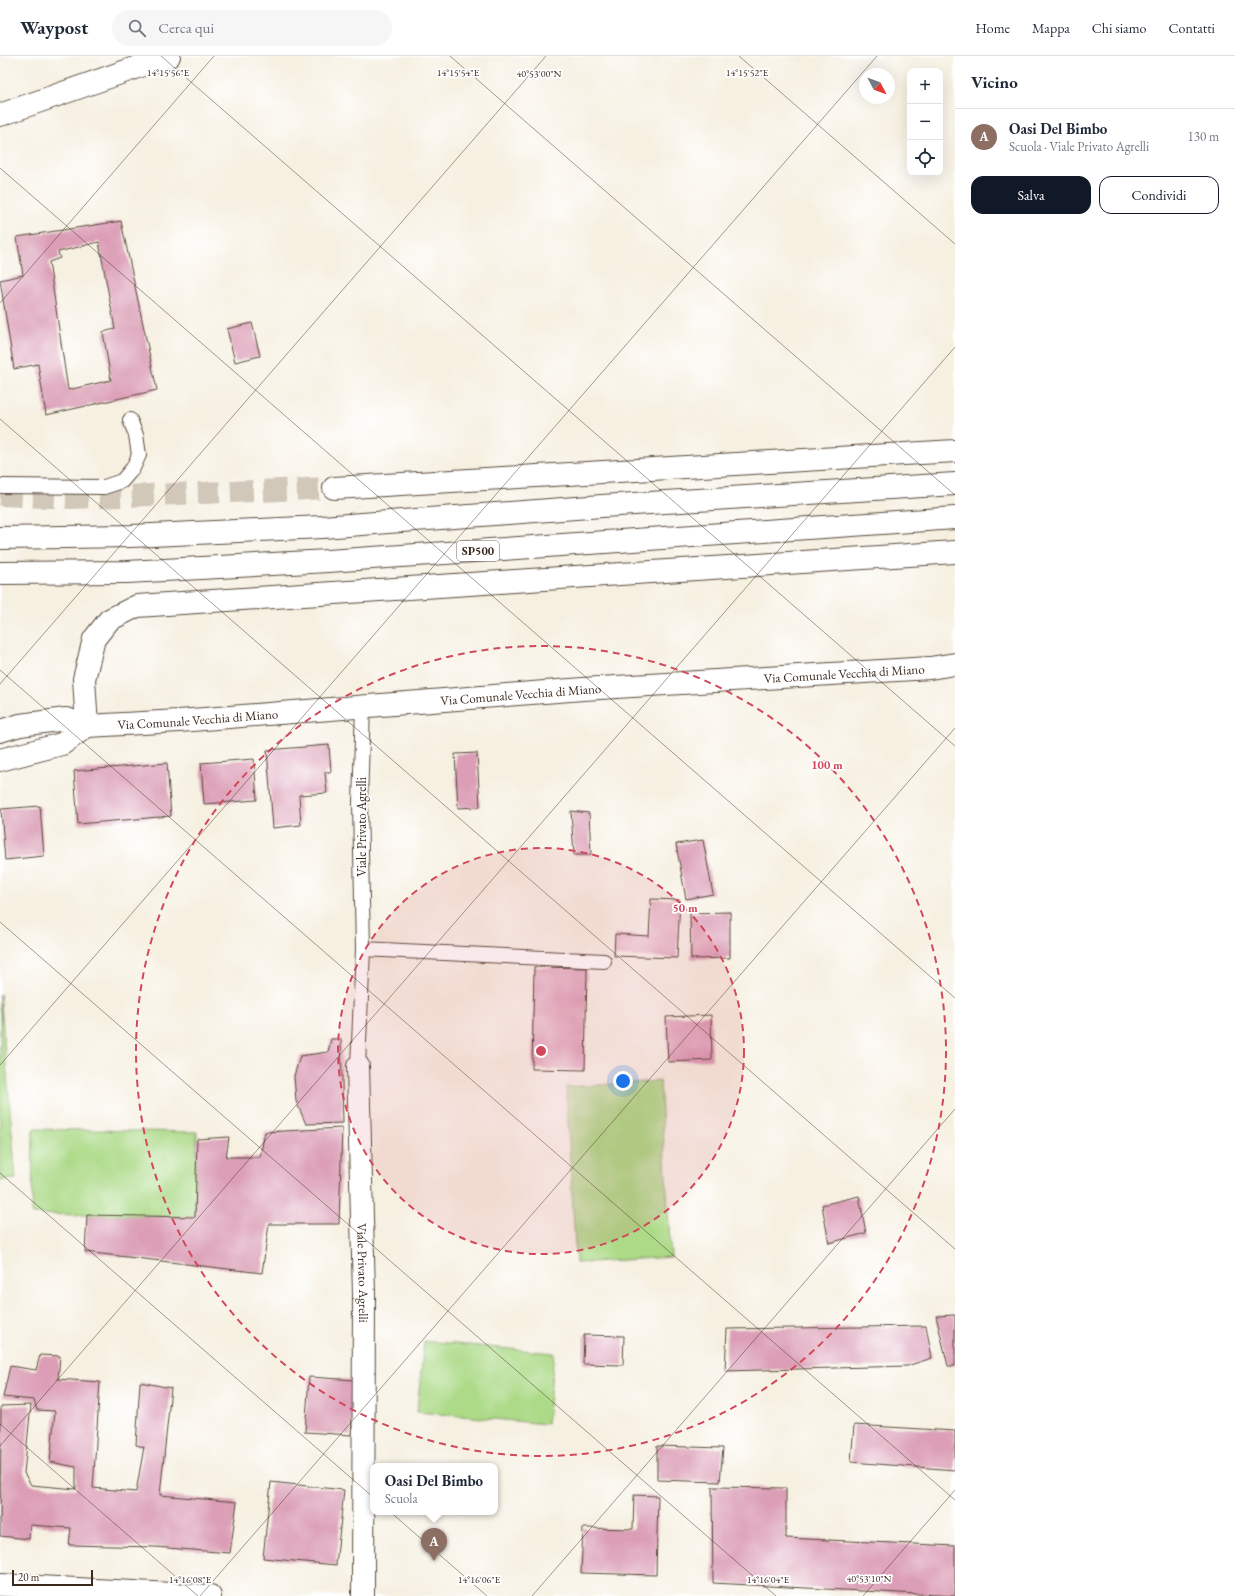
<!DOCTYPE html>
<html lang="it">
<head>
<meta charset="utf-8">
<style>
  :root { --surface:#fff; --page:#f6f6f7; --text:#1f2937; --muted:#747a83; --line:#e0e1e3; --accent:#111827 }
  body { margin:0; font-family:"EB Garamond",serif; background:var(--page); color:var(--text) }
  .controls { position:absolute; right:12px; top:12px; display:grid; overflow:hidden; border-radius:8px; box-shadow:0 4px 16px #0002 }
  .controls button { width:36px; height:36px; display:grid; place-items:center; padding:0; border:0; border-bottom:1px solid var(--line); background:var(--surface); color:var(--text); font:20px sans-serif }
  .compass { position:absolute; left:859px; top:12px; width:36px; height:36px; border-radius:50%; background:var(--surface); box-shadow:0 4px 16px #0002; rotate:131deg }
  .scale { position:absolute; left:12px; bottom:10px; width:81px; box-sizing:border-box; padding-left:4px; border:2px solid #3b2a1e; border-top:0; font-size:11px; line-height:14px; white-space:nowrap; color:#3b2a1e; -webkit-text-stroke:3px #fff; paint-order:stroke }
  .you { position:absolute; left:623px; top:1025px; width:14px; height:14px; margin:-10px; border:3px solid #fff; border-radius:50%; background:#1a73e8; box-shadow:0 0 0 6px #1a73e833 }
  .badge { display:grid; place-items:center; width:26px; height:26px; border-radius:50%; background:var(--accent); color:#fff; font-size:13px; font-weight:700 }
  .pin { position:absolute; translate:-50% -33px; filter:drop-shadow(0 1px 2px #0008) }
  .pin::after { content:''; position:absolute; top:21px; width:14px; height:12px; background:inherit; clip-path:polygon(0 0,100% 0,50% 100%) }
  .popup { position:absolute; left:370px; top:1407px; width:128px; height:52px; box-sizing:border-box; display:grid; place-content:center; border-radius:8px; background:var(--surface); filter:drop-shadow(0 1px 3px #0005); font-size:13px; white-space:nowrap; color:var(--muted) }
  .popup b { font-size:15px; color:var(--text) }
  .popup::after { content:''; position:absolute; left:50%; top:100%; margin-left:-8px; border:8px solid transparent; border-top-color:var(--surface) }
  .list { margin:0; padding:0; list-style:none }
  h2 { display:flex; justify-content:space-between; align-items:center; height:52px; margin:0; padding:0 16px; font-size:17px }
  h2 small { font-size:13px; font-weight:400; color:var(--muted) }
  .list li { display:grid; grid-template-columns:26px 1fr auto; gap:12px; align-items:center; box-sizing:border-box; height:56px; padding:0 16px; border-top:1px solid var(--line) }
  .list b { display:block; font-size:15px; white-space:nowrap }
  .list p { margin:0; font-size:13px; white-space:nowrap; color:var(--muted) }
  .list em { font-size:13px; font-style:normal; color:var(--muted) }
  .actions { display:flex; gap:8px; padding:12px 16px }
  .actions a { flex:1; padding:9px 0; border:1px solid var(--accent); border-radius:12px; text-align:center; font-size:14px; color:var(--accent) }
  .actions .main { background:var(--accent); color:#fff }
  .icon { flex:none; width:22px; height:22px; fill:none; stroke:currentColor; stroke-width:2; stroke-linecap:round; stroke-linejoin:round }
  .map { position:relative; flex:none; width:955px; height:1540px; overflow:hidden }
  header { display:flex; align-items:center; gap:24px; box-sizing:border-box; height:56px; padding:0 20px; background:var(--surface); border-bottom:1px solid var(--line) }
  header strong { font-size:19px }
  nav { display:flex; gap:22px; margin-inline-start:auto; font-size:14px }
  .search { width:280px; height:36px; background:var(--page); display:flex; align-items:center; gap:10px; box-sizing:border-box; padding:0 14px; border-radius:22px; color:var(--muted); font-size:15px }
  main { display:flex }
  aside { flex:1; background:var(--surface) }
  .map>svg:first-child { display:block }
  .green { fill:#acda87; stroke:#748252 }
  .building { fill:#db9eb6; fill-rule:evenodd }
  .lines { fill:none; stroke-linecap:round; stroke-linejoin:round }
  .trunk-tunnel { stroke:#d1c8ba; stroke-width:22; stroke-dasharray:22 11; stroke-linecap:butt }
  .service-casing { stroke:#57483b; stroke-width:16 }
  .minor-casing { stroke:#57483b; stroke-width:24 }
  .tertiary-casing { stroke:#57483b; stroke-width:24 }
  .secondary-casing { stroke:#57483b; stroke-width:24 }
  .trunk-casing { stroke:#57483b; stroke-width:24 }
  .service { stroke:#fff; stroke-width:14 }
  .minor { stroke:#fff; stroke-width:22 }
  .tertiary { stroke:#fff; stroke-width:22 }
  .secondary { stroke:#fff; stroke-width:22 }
  .trunk { stroke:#fff; stroke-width:22 }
  .ticks { fill:none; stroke:#3b2a1e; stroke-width:1; stroke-opacity:0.45 }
  .ring { fill:none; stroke:#d1495b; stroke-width:2; stroke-dasharray:7 5 }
  .labels { text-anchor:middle; stroke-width:3.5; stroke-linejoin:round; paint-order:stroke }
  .shield { fill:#fff; stroke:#766a62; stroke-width:1 }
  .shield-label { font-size:12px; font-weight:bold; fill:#3b2a1e }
  .street-label { font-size:13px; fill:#3b2a1e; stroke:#fff }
  .ticks-label { font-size:10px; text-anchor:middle; fill:#3b2a1e; stroke:#fff; stroke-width:3.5; stroke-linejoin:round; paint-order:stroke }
  .centre { fill:#d1495b; stroke:#fff; stroke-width:2 }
  .ring-label { font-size:12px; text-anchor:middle; font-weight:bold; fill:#d1495b; stroke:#fff; stroke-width:3.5; stroke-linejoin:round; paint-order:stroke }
</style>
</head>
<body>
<header>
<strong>Waypost</strong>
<div class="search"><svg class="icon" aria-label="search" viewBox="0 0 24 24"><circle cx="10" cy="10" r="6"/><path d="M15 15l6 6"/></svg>Cerca qui</div>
<nav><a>Home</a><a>Mappa</a><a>Chi siamo</a><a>Contatti</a></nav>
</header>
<main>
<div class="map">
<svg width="955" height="1540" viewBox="0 0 955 1540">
  <rect width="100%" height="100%" fill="#fff"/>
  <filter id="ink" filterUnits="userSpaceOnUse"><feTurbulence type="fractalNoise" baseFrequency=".025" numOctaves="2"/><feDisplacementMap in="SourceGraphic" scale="8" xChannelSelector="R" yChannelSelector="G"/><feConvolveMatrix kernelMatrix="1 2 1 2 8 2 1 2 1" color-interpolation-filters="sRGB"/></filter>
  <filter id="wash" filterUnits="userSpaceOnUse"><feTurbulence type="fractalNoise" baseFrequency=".012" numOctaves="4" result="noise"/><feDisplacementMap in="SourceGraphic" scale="16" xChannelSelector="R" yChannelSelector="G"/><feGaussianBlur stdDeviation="0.9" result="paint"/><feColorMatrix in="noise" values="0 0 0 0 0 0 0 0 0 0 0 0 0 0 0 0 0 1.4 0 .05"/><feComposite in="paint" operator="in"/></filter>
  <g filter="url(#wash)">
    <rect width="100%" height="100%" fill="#f6f0e1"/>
    <g class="green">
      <path d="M0,938L16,1123L0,1124Z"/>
      <path d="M660,1025L671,1201L576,1207L566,1031Z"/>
      <path d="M33,1073L197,1076L195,1161L32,1158Z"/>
      <path d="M424,1285L554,1297L547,1368L417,1356Z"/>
    </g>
    <g id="blocks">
      <g class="building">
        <path d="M121,165L157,334L46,359L38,308L14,313L0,224L23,219L17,181ZM99,186L115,273L103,276L111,324L68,334L49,206L60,202L58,196Z"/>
        <path d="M252,267L260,300L235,306L227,273Z"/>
        <path d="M329,689L331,716H325L327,737L299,739L301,769L273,772L267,694Z"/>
        <path d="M477,697L480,751L458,752L455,698Z"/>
        <path d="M254,703L257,744L204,748L201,707Z"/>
        <path d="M167,707L171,760L78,768L74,715Z"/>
        <path d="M40,750L44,800L5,804L1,753Z"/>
        <path d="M571,755L589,757L591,799H574Z"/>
        <path d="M703,784L713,838L686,843L676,788Z"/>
        <path d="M651,843L680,844L677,902L614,900L615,878L649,880Z"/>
        <path d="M730,856V902L691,903L690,857Z"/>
        <path d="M534,911L587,912L585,1014L532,1013Z"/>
        <path d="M711,959L712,1004L668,1006L666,961Z"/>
        <path d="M331,983H341L343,1067L306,1068L296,1045L294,1020L300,1000L328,996Z"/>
        <path d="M342,1072L339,1168H269L262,1217L85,1196L87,1159L195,1161L197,1083L229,1081L226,1101H260L265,1076Z"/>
        <path d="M859,1140L866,1177L829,1187L822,1149Z"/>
        <path d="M955,1259V1310H948L936,1260Z"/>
        <path d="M926,1270L932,1302L907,1310L725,1315L727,1273Z"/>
        <path d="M584,1279L624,1280L623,1309L583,1308Z"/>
        <path d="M40,1299L60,1300L58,1323L100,1326L93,1432L136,1436L144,1391L136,1389L140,1326L171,1332L160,1439L237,1446L230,1497L155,1491L69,1489L71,1472L30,1469L29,1483L0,1480L1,1350L31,1349L24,1417L31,1429L76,1433V1411L50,1406L55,1355L37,1354L34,1344L3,1341L10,1310L36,1314Z"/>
        <path d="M309,1321L355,1324L351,1379L305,1376Z"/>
        <path d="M854,1369L955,1375V1414L851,1406Z"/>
        <path d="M657,1390L723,1392L720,1426L657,1424Z"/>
        <path d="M271,1426L344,1434L336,1509L263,1502Z"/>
        <path d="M712,1431L786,1432V1482L955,1490V1540L713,1527Z"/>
        <path d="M634,1439L658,1440L656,1519L581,1517L583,1472L633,1473Z"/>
      </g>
    </g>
  </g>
  <g filter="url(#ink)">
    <use href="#blocks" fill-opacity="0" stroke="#57483b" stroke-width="1"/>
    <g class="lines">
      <path class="trunk-tunnel" d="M0,439L71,442L334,432"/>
      <g class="service-casing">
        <g id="service">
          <path d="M0,430L104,431L122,425L133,412L139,399L136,379L130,364"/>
          <path d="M363,893L604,905"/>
          <path d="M358,1010L363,893L360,747L363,650"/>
        </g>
      </g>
      <g class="minor-casing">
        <g id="minor">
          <path id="s1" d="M87,670L179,665L583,633L930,612L955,608"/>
          <path id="s2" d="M358,1010L364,1238L363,1540"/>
        </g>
      </g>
      <g class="tertiary-casing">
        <g id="tertiary">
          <path d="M0,59L169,0"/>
          <path d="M0,675L20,669L66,663L87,670"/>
          <path d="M0,704L62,688L87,670"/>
        </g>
      </g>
      <g class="secondary-casing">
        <path id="secondary" d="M0,1529L210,1540"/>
      </g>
      <g class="trunk-casing">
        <g id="trunk">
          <path d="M334,432L955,395"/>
          <path d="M0,482L131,480L322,471L602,450L955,428"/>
          <path d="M0,517L127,516L328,505L955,462"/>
          <path d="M87,670L84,623L94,583L109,564L137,550L955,496"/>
        </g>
      </g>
      <use href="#service" class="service"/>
      <use href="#minor" class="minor"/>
      <use href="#tertiary" class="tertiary"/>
      <use href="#secondary" class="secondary"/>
      <use href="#trunk" class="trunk"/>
    </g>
  </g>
  <path class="ticks" d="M161,0L955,690M450,0L955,439M739,0L955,188M0,112L955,942M0,247L214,0M0,363L955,1193M0,614L955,1444M0,628L546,0M0,866L776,1540M0,1009L877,0M0,1117L487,1540M0,1368L198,1540M0,1390L955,291M200,1540L955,672M532,1540L955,1053M863,1540L955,1434"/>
  <circle cx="541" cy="995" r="203" fill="#d1495b" fill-opacity=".12"/>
  <g class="ring">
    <circle cx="541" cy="995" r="203"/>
    <circle cx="541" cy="995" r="405"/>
  </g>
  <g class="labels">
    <rect class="shield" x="457" y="485" width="42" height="20" rx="3"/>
    <g class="shield-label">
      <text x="478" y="499">SP500</text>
    </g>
    <g class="street-label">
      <text dy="5" stroke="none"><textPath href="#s1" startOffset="759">Via Comunale Vecchia di Miano</textPath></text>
      <text dy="5" stroke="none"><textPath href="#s1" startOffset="435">Via Comunale Vecchia di Miano</textPath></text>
      <text dy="5" stroke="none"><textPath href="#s1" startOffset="111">Via Comunale Vecchia di Miano</textPath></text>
      <text transform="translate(361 771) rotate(-90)" y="5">Viale Privato Agrelli</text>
      <text dy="5" stroke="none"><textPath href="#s2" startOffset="207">Viale Privato Agrelli</textPath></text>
    </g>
  </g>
  <g class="ticks-label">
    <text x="168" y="20">14°15'56"E</text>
    <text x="458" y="20">14°15'54"E</text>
    <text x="747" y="20">14°15'52"E</text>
    <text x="539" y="21">40°53'00"N</text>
    <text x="869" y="1526">40°53'10"N</text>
    <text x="190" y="1527">14°16'08"E</text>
    <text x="479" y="1527">14°16'06"E</text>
    <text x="768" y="1527">14°16'04"E</text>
  </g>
  <circle cx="541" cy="995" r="6" class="centre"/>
  <g class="ring-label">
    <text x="827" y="713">100 m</text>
    <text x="685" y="856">50 m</text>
  </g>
</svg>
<div class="controls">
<button>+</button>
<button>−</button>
<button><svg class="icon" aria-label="locate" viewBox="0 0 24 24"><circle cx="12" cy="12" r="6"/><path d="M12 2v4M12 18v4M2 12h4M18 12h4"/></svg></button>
</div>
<svg class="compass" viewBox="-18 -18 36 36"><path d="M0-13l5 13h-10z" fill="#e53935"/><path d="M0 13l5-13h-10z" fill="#747a83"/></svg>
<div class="scale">20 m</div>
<div class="you"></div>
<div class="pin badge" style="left:434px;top:1505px;background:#8d6e63">A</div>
<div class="popup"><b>Oasi Del Bimbo</b>Scuola</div>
</div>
<aside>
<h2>Vicino<small></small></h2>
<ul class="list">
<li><span class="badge" style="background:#8d6e63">A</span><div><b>Oasi Del Bimbo</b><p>Scuola · Viale Privato Agrelli</p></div><em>130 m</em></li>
</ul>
<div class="actions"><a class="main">Salva</a><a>Condividi</a></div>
</aside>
</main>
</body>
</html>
